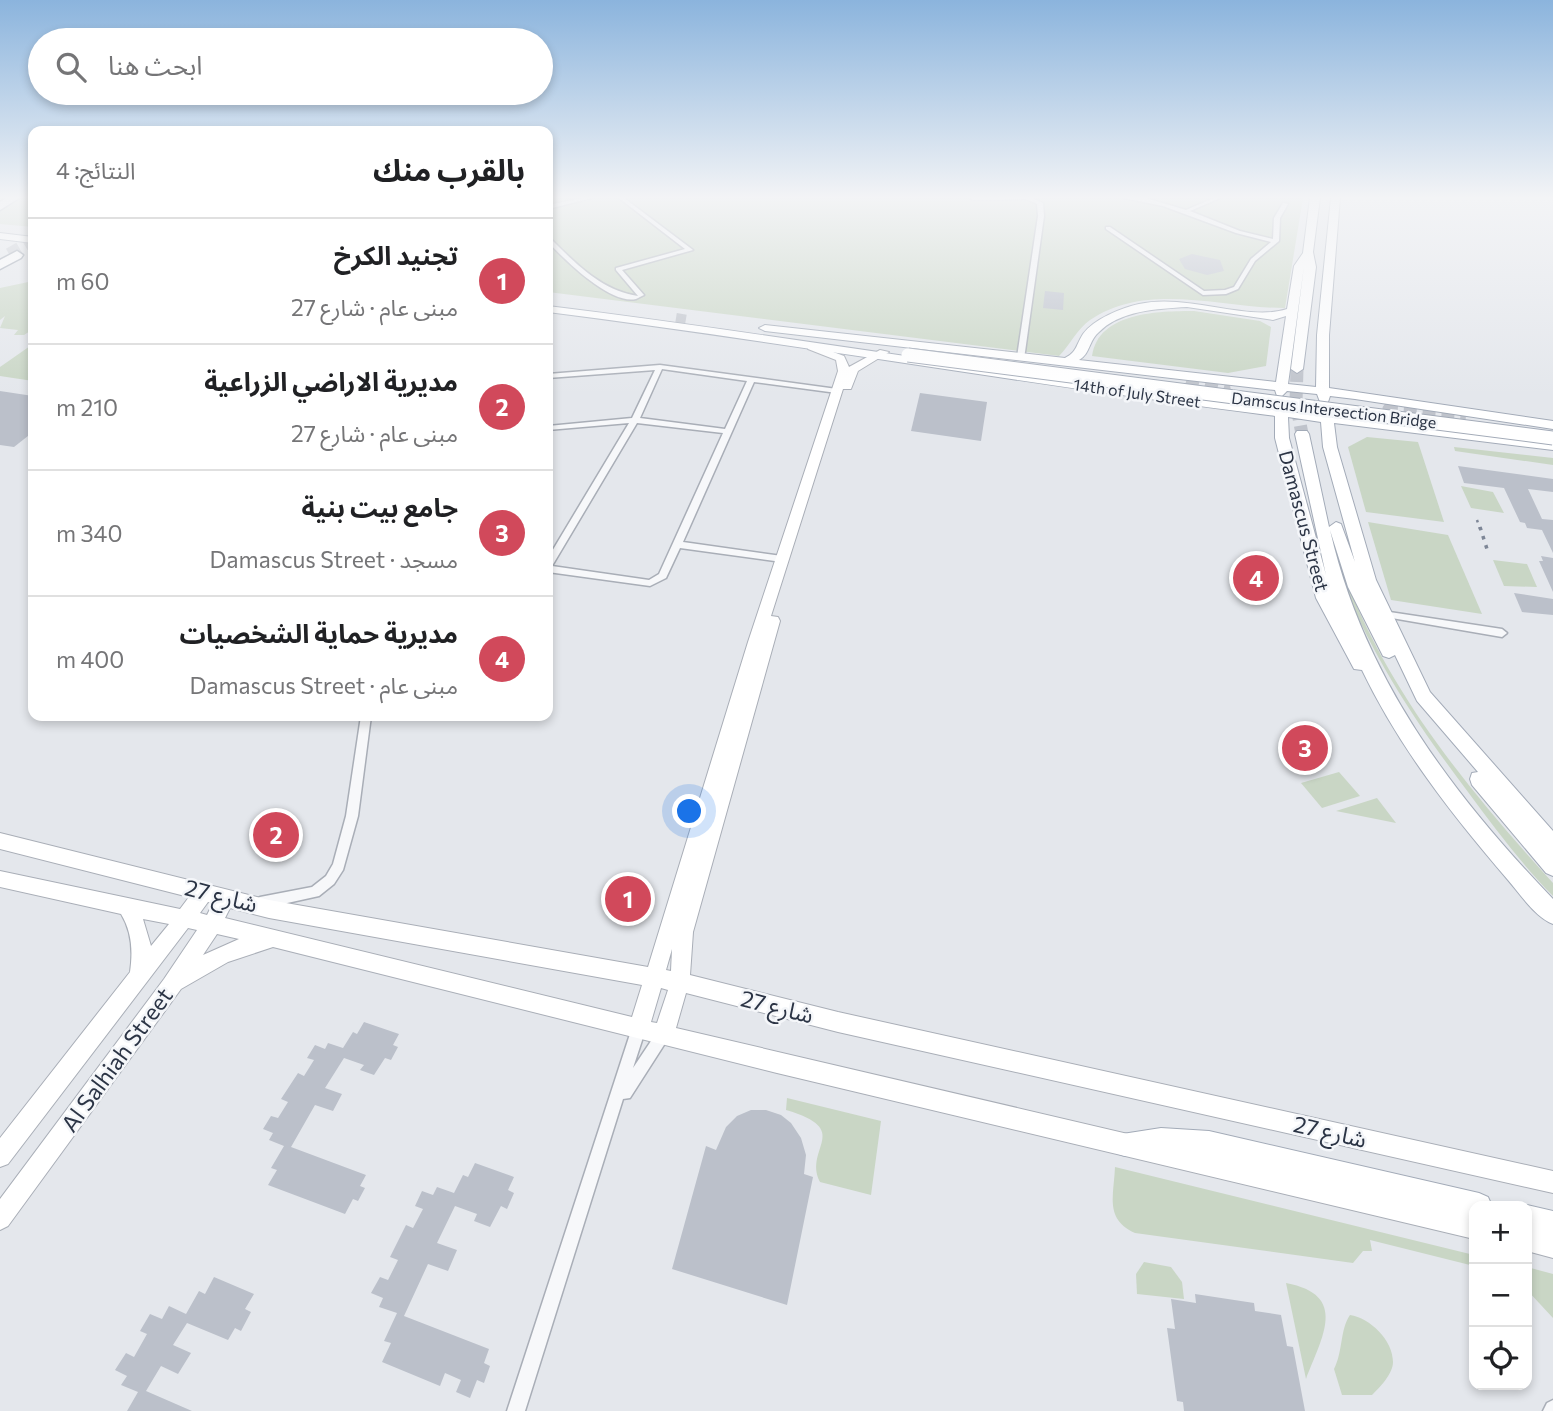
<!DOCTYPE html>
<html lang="ar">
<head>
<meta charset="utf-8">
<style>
  :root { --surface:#fff; --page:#f6f6f6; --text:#202124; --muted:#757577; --line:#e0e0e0; --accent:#d1495b }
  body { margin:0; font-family:Commissioner,"Noto Sans Arabic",sans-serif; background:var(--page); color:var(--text); direction:rtl }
  .controls { position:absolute; right:21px; bottom:21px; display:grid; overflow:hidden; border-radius:14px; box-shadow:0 4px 10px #0003 }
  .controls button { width:63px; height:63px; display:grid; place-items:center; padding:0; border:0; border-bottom:2px solid var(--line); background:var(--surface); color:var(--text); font:35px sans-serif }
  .you { position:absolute; left:690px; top:812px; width:24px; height:24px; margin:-18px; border:5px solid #fff; border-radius:50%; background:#1a73e8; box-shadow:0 0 0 10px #1a73e833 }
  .badge { display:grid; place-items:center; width:46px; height:46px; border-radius:50%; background:var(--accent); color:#fff; font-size:23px; font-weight:700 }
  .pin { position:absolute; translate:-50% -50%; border:4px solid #fff; box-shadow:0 2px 7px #0006 }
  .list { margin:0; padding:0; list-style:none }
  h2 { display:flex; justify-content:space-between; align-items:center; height:91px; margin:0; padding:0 28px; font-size:30px }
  h2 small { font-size:23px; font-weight:400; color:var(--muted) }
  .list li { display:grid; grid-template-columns:46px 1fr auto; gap:21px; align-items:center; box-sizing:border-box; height:126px; padding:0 28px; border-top:2px solid var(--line) }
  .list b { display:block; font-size:26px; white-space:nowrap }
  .list p { margin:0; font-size:23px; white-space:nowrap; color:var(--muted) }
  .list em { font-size:23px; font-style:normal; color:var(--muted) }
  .icon { flex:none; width:38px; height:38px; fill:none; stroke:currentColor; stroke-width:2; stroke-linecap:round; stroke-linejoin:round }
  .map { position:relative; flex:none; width:1553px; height:1411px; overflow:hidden; direction:ltr }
  .search { position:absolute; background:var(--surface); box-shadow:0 4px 10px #0003; left:28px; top:28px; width:525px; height:77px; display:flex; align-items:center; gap:18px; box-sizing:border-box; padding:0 24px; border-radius:38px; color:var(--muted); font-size:26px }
  .panel { position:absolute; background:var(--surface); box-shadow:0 4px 10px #0003; left:28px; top:126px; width:525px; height:595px; border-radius:14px; direction:rtl }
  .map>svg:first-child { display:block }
  .green { fill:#c9d6c5 }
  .building { fill:#bbc0ca }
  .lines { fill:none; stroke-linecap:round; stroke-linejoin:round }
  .primary-tunnel-far1 { stroke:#bfc3cb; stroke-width:10; stroke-dasharray:10 5; stroke-linecap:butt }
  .primary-tunnel { stroke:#bfc3cb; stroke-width:13; stroke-dasharray:13 6; stroke-linecap:butt }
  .highway-tunnel { stroke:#bfc3cb; stroke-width:12; stroke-dasharray:12 6; stroke-linecap:butt }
  .street-casing { stroke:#a9aeb7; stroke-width:3 }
  .secondary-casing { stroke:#a9aeb7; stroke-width:2 }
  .primary-casing { stroke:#a3abb8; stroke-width:2 }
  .highway-casing { stroke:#8b94a3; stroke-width:3 }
  .street { fill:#f7f8fa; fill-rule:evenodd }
  .secondary { fill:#fff; fill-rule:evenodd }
  .primary { fill:#fff; fill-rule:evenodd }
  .highway { fill:#fff; fill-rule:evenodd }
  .rail-far1 { stroke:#7d8696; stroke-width:2.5; stroke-dasharray:2.5 5; stroke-linecap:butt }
  .rail { stroke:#7d8696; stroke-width:3.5; stroke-dasharray:3.5 6; stroke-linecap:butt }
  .primary-bridge-casing { stroke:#a3abb8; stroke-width:15; stroke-linecap:butt }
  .primary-bridge { stroke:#fff; stroke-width:13 }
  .labels { text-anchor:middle; stroke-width:5; stroke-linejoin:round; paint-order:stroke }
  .far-street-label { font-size:16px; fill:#2b3445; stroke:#f4f6f9 }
  .street-label { font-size:19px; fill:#2b3445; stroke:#f4f6f9 }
  .near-street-label { font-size:23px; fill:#2b3445; stroke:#f4f6f9 }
</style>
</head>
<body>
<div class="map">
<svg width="1553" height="1411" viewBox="0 0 1553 1411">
  <rect width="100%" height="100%" fill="#e4e7ec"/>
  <g class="green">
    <path d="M0,198H33V227L0,224Z"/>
    <path d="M548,198H1303L1285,308C1222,308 1147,281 1090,320C1077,329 1070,345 1059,356L548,292Z"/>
    <path d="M33,281V329L24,335H14L18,330L0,328L5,316L0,320V288Z"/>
    <path d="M1194,311L1260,321L1271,327L1266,366L1228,373L1092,356C1098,312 1159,311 1194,311Z"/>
    <path d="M33,344V381L0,376V367Z"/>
    <path d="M1367,437L1418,442L1444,522L1366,512L1348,447Z"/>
    <path d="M1454,447L1553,458V465L1455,451Z"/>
    <path d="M1461,486L1493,492L1504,513L1471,508Z"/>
    <path d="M1368,522L1448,535L1482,614L1391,600Z"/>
    <path d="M1493,560L1527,564L1537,587L1504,586Z"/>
    <path d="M1346,590H1350C1395,701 1473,795 1553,883V896C1522,865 1494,827 1468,792C1420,728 1377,665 1346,590Z"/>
    <path d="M1339,772L1360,796L1322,808L1301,783Z"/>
    <path d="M1377,798L1396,823L1336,811Z"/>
    <path d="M787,1098L881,1121L871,1195L820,1182C803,1148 854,1130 786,1110Z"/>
    <path d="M1115,1167L1474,1255V1266L1370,1240L1372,1251H1363L1353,1263L1135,1233C1104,1219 1114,1195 1115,1167Z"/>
    <path d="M1144,1262L1171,1267L1182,1282L1184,1299L1137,1294L1136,1274Z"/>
    <path d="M1527,1267L1553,1274V1318L1527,1290Z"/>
    <path d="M1286,1283C1349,1295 1322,1337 1306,1379Z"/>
    <path d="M1350,1315C1370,1318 1393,1340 1393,1362C1393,1374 1380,1387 1372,1395H1342L1334,1369C1343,1352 1340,1329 1350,1315Z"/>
  </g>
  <g class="building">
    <path d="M1192,254L1220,260L1224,271L1207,275L1185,269L1179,259Z"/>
    <path d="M1045,291L1064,293L1063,310L1043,308Z"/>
    <path d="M0,391L33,396V432L14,447L0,445Z"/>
    <path d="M920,393L987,402L981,441L911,431Z"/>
    <path d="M1458,466L1553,479V492L1528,489L1542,519L1553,520V553L1542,530L1527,528L1525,523L1520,522L1504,488L1464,483Z"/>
    <path d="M1541,556L1553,558V592L1539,561H1543Z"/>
    <path d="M1514,593L1553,599V615L1522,612Z"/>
    <path d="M364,1022L399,1034L393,1045L398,1047L391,1060L385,1058L374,1075L360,1070L364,1065L344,1058L325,1088L342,1094L333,1111L315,1105L291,1147L366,1175L360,1186L365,1188L358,1201L353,1199L345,1214L268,1185L277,1170L271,1168L284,1146L269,1140L273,1133L263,1129L271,1116L278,1118L288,1102L281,1099L298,1073L304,1076L314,1060L307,1058L315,1045L325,1049L328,1043L343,1048L353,1032L357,1034Z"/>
    <path d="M751,1110H766L781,1115L791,1123L801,1138L806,1155L804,1174L813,1177L787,1305L672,1269L706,1146L716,1150L726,1127L737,1116Z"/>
    <path d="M475,1163L514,1177L508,1190L514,1193L507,1209L501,1206L490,1227L474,1221L477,1214L455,1206L437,1243L457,1250L448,1271L428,1264L404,1316L489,1349L484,1363L490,1366L484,1383L477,1380L470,1398L456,1392L461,1380L445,1373L440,1386L382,1362L391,1343L384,1341L397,1313L379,1307L383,1298L371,1293L380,1277L388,1280L398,1260L390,1257L406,1225L413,1228L423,1209L415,1206L422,1191L433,1195L437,1187L454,1193L463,1175L468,1177Z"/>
    <path d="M214,1277L254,1294L245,1309L251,1312L241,1331L235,1328L228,1340L187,1323L173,1345L191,1353L178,1374L161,1366L146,1391L192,1411H127L138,1392L121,1385L127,1376L115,1370L126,1353L134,1357L147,1334L140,1331L150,1314L162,1319L169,1306L186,1314L199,1291L205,1294Z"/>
    <path d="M1195,1294L1254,1303L1255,1311L1281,1315L1287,1346L1293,1347L1305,1411H1184L1183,1402L1177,1401L1167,1328L1175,1329L1171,1299L1196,1303Z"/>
  </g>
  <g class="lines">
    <path class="primary-tunnel-far1" d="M676,318L688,320"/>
    <g class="primary-tunnel">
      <path d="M1297,369L1296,402L1302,434"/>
      <path d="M1187,378L1224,388L1225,397L1212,402"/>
      <path d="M1402,425L1389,417V409L1466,415"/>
    </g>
    <path class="highway-tunnel" d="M9,254L33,240"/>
    <g class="street-casing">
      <g id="street">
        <path d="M583,198H592L548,209V205Z"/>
        <path d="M619,198H624L693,250L622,270L644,295C641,296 639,298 636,299C610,305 564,259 548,242V237L550,238C575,263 602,291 638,296L616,270V268L685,249Z"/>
        <path d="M970,198H1032L1043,203L1044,216L1024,359L1017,357L1038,216L1037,204L1026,199L973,200Z"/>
        <path d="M1123,198H1146L1186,210L1214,198H1220L1190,211L1240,231L1273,239L1274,218L1283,203L1288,204L1280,218L1279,241L1255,261L1238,289L1226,294L1203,295L1106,229V227H1110L1204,291L1225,290L1234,287L1251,259L1271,242L1236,233L1163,206Z"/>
        <path d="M660,365L837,389L841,391L837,393L754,382L683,542L782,556L787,559L782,562L680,548L666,578L650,586L548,572V558L629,423L548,430V426L632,418L655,370L548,378V374ZM662,369L747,381L725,429L640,418ZM637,423L723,433L659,574L649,580L552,566Z"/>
        <path d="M1383,611L1502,629L1507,633L1502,637L1380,616L1378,614Z"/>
        <path d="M361,716H371L358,816L343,870L334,884L319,896L260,909L256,907L254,903L256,899L260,897L312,887L326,876L333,864L346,816Z"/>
        <path d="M639,1021L644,1023L646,1028L633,1068L659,1029L664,1027L669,1029L671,1034L630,1098L623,1099L525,1411H507L632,1028L634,1023Z"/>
        <path d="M1553,1400V1411H1543L1547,1403Z"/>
      </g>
    </g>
    <g class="secondary-casing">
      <g id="secondary">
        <path d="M812,344L844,356L849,367L880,350L889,352L858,371L851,389H843L771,616L778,617L780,621L693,932L690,975L838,1012L1553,1171V1193L838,1032L686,993L676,1028L1474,1215V1239L777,1073L273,947L228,962L181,989L8,1226L0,1230V1199L164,979L197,930L188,928L8,1164L0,1167V1138L130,972C133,951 132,932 121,914L0,887V871L180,909L189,897L0,849V833L269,900L648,967L748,642L838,371L836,360L808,349V345ZM208,902L213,903L207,915L200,913ZM230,908L269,918L642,985L632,1017L225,918ZM143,919L169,924L151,946ZM217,934L239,939L203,955ZM672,949L671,971L666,970ZM661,988L668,990L657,1023L651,1022Z"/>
        <path d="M1527,1227L1553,1234V1258L1527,1251Z"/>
      </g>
    </g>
    <g class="primary-casing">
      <g id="primary">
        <path d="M1310,198H1320L1313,252L1316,267L1303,369L1297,373L1291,369L1304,266L1288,384L1316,387L1317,335L1331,198H1340L1329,335V388L1553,421V429L1355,399L1330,396L1328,402H1320L1317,394L1287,391L1281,397L1277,396L1275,390L765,331L759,328L765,325L1065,358C1077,352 1076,345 1083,334C1094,319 1121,308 1139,304C1188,293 1247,322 1287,309L1294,266L1303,253ZM1187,307L1273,320L1286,316L1276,382L1079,360C1090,354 1089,341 1098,333C1120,310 1157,309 1187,307Z"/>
        <path d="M0,233L33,237V243L0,239Z"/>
        <path d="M548,306C791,336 1032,378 1275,408L1281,403L1285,404L1287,410L1320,414L1326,409L1331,410L1333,415L1553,442V450L1334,423L1337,447L1376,580L1430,692L1553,831V876L1546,873L1472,785L1470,779L1472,773L1478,772L1417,701L1395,655L1389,658L1383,656L1348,587L1330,530C1363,676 1451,793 1553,899V924C1535,917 1520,894 1508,880C1452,815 1399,747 1362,670L1354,669L1316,598L1275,438V416C1032,385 791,343 548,312ZM1288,417L1321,422L1323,447L1355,562L1341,524L1336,522L1329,527L1309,434L1307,431H1297L1295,434L1326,575L1289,438Z"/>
        <path d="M1161,1128L1209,1131L1479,1193L1488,1197L1492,1206H1474V1218L1209,1155L1161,1152L1125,1156L1116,1153L1113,1144L1116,1135Z"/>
        <path d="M1527,1205L1553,1211V1237L1527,1231V1206H1524Z"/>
      </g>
    </g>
    <g class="highway-casing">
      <g id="highway">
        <path d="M6,198H19L0,210V202Z"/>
        <path d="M17,251L23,255L21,258L0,269V260Z"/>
      </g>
    </g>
    <use href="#street" class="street"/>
    <use href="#secondary" class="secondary"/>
    <use href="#primary" class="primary"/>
    <use href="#highway" class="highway"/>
    <path class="rail-far1" d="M1477,520L1480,529"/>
    <path class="rail" d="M1480,527L1487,549"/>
    <g class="primary-bridge-casing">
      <path id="primary-bridge" d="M908,355L1553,438"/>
    </g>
    <use href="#primary-bridge" class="primary-bridge"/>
  </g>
  <linearGradient id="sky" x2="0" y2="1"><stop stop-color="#8bb4dd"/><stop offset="0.5" stop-color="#f3f4f6"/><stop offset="1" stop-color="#f3f4f6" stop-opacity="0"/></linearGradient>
  <rect width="1553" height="395" fill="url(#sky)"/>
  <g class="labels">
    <g class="far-street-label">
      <text transform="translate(1137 393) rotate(8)" y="6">14th of July Street</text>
      <text transform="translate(1334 410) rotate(7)" y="6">Damscus Intersection Bridge</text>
    </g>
    <g class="street-label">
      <text transform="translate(1304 521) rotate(75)" y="7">Damascus Street</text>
    </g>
    <g class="near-street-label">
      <text transform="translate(221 896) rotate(14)" y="8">شارع 27</text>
      <text transform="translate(777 1007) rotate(14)" y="8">شارع 27</text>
      <text transform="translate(117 1060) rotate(-54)" y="8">Al Salhiah Street</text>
      <text transform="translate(1330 1132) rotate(13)" y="8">شارع 27</text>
    </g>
  </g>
</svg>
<div class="controls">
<button>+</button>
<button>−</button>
<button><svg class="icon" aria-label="locate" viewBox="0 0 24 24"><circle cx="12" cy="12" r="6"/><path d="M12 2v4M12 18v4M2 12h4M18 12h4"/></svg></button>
</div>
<div class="you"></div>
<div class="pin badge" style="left:628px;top:899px">1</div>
<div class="pin badge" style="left:276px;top:835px">2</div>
<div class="pin badge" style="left:1305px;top:748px">3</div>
<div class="pin badge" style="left:1256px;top:578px">4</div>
<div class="search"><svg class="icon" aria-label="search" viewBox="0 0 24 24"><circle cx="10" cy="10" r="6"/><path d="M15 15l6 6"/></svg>ابحث هنا</div>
<section class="panel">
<h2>بالقرب منك<small>النتائج: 4</small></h2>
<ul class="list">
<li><span class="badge">1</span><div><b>تجنيد الكرخ</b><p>مبنى عام · شارع 27</p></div><em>60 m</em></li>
<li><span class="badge">2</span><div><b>مديرية الاراضي الزراعية</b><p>مبنى عام · شارع 27</p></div><em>210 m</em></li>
<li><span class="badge">3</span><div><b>جامع بيت بنية</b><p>مسجد · Damascus Street</p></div><em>340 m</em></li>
<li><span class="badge">4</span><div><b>مديرية حماية الشخصيات</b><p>مبنى عام · Damascus Street</p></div><em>400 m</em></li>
</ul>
</section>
</div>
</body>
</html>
